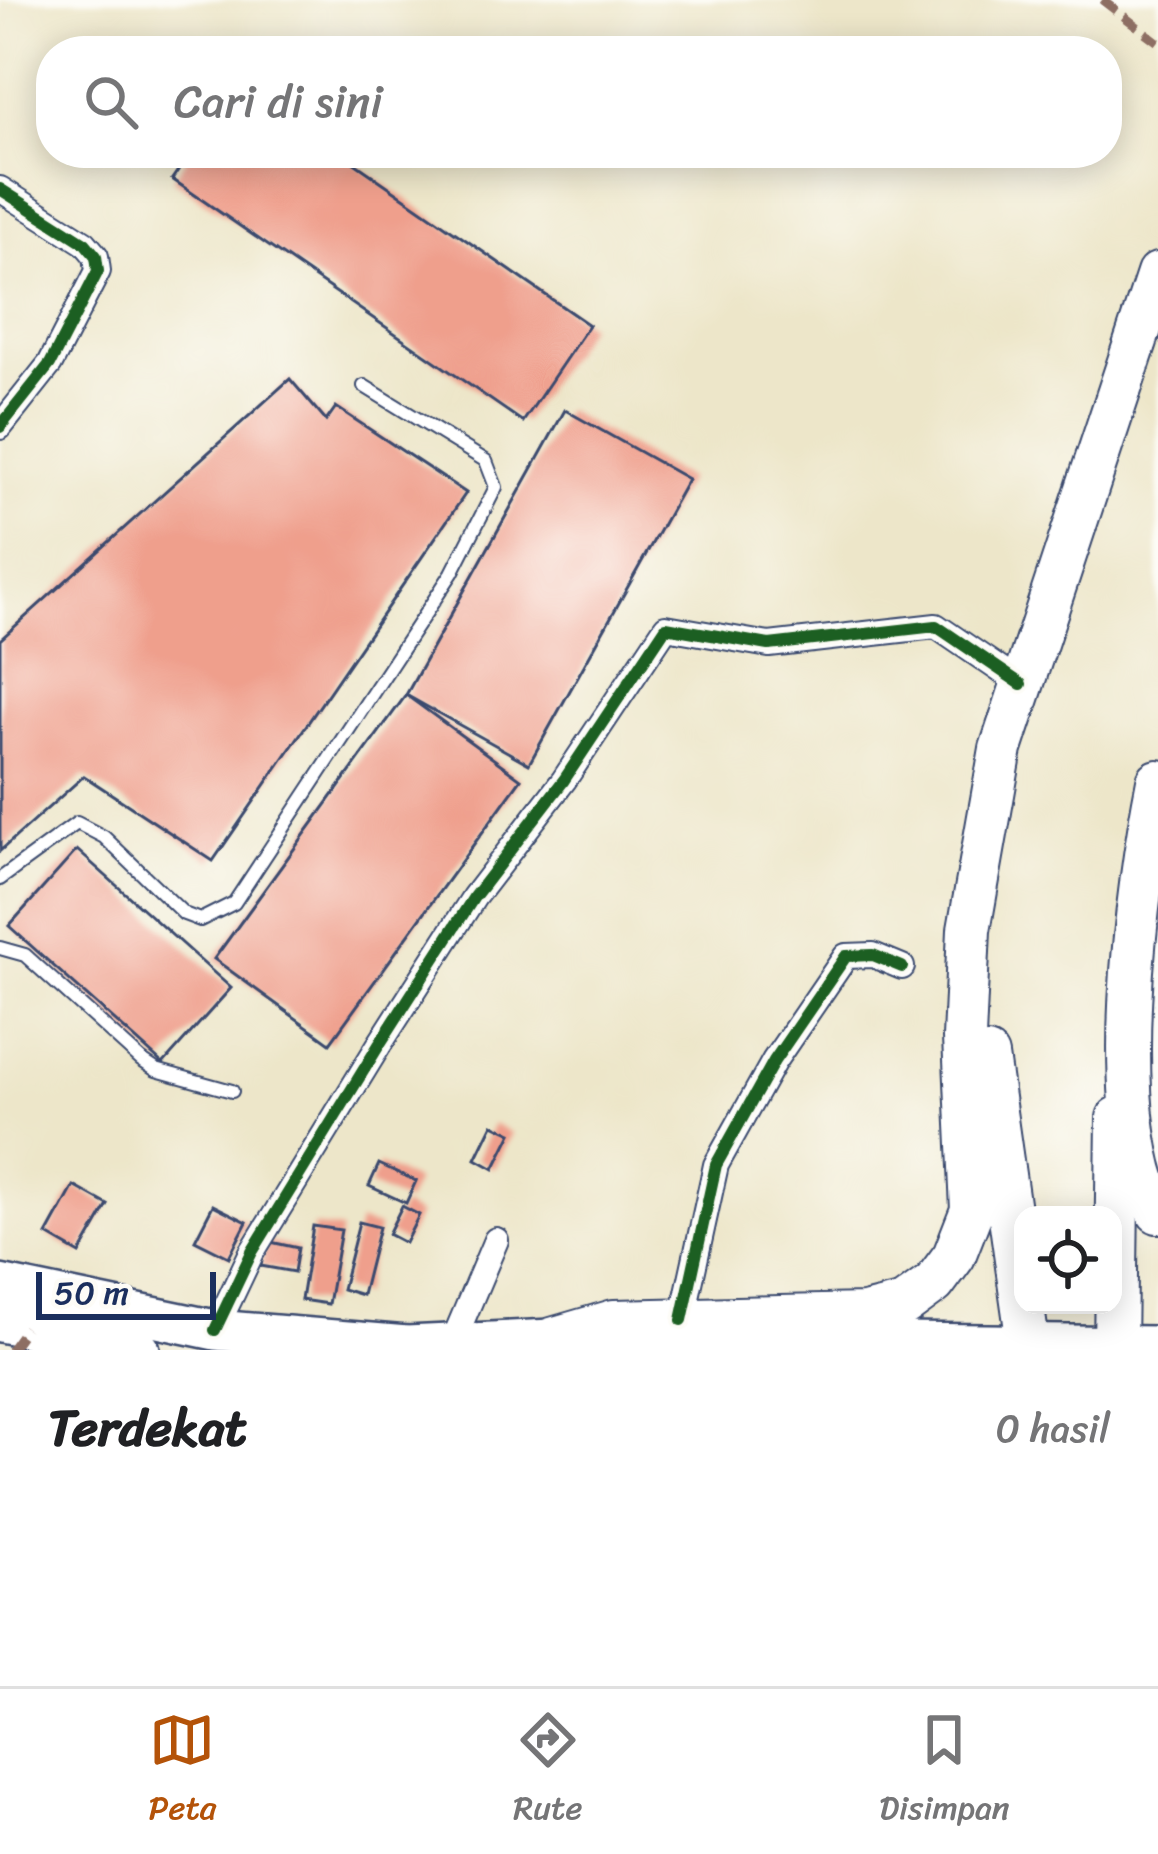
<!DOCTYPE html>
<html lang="id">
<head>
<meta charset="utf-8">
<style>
  :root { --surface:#fff; --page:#f2f2f2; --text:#202124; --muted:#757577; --line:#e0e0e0; --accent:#b45309 }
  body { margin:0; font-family:Sriracha,sans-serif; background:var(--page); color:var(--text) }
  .controls { position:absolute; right:36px; bottom:36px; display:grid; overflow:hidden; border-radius:24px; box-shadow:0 6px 30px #0003 }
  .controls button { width:108px; height:108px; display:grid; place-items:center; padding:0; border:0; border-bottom:3px solid var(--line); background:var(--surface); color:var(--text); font:60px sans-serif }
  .scale { position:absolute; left:36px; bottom:30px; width:180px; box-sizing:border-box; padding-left:12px; border:6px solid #1b2f5e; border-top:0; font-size:33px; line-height:42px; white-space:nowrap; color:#1b2f5e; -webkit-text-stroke:9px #fdfcf7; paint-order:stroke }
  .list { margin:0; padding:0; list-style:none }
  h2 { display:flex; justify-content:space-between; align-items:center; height:156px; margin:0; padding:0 48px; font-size:51px }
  h2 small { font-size:39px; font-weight:400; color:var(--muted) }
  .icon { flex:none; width:66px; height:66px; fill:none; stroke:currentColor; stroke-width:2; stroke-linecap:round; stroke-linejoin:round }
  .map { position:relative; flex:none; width:1158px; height:1350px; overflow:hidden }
  .search { position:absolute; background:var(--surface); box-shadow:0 6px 30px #0003; left:36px; right:36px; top:36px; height:132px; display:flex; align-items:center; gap:30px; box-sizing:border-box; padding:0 42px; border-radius:48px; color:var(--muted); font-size:45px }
  .sheet { height:336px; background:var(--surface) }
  nav { display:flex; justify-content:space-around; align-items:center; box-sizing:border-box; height:168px; border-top:3px solid var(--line); background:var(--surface); font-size:33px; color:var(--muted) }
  nav a { display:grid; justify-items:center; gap:6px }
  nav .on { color:var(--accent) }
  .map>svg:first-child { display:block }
  .building { fill:#ef9f8c }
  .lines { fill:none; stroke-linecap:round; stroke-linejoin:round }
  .service-casing { stroke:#3a4a6e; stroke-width:16 }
  .minor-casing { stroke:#3a4a6e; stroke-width:28 }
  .trunk-casing { stroke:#3a4a6e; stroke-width:44 }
  .motorway-casing { stroke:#3a4a6e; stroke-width:46 }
  .service { stroke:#fff; stroke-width:12 }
  .minor { stroke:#fff; stroke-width:24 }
  .trunk { stroke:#fff; stroke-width:39 }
  .motorway { stroke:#fff; stroke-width:42 }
  .quiet { stroke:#8d6e63; stroke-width:9; stroke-dasharray:18 9; stroke-linecap:butt }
  .cycleway-casing { stroke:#fdfcf7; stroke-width:20 }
  .cycleway { stroke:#1b5e20; stroke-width:12 }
</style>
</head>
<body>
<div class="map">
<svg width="1158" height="1350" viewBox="0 0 1158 1350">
  <rect width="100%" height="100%" fill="#fdfcf7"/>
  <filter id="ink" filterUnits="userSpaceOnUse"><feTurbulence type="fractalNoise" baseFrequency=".00833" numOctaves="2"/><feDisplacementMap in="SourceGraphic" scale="24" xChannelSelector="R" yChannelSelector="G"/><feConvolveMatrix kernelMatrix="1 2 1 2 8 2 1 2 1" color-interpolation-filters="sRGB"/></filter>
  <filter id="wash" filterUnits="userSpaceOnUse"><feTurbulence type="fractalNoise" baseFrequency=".004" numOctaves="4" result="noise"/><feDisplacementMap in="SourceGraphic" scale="48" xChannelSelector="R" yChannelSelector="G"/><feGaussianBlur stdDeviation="2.7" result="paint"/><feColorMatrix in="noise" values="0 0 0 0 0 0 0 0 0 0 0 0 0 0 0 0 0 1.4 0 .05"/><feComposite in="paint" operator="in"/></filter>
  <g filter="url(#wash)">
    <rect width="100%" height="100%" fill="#ede6c9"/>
    <g id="blocks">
      <g class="building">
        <path d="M190,153H340L589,325L523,422L172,179Z"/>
        <path d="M290,379L326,421L336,407L466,493L213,861L84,776L0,851V640Z"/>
        <path d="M565,410L688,479L529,764L406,695Z"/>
        <path d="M406,695L521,779L330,1043L214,959Z"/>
        <path d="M77,850L231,988L163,1064L9,926Z"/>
        <path d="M493,1124L512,1133L494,1169L476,1159Z"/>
        <path d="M379,1164L416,1181L406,1203L369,1186Z"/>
        <path d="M74,1186L108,1205L80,1254L47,1235Z"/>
        <path d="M213,1205L247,1222L229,1257L195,1240Z"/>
        <path d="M402,1206L419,1215L405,1243L388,1234Z"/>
        <path d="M359,1222L379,1227L362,1295L342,1289Z"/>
        <path d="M313,1226L341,1230L328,1304L301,1300Z"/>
        <path d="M266,1241L298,1248L294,1272L261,1266Z"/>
      </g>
    </g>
  </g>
  <g filter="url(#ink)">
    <use href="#blocks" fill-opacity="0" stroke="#3a4a6e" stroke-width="3"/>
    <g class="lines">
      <g class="service-casing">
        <g id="service">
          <path d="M0,879L77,823L104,837L184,914L200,920L234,903L452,573L496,487L486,461L364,386"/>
          <path d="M0,948L25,955L141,1060L156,1070L232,1091"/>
        </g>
      </g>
      <g class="minor-casing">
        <g id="minor">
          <path d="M0,189L85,243L96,256L98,271L50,364L0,427"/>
          <path d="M682,1320L716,1165L774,1061L846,956L873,955L902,967"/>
          <path d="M215,1330L252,1252L379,1045L474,897L564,780L666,627L769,645L936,626L1021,684"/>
          <path d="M452,1344L496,1240"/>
        </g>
      </g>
      <g class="trunk-casing">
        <g id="trunk">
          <path d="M0,1285L215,1330L407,1346L552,1339L1158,1346"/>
          <path d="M0,1322L140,1350"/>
        </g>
      </g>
      <g class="motorway-casing">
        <g id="motorway">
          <path d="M1158,781C1137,885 1105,1118 1158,1212"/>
          <path d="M987,1056L1029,1350"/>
          <path d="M552,1339L614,1321L864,1315L904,1305L934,1283L954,1256L972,1210L964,1038L969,930L1001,749L1158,274"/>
          <path d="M1115,1350L1118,1118"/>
        </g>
      </g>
      <use href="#service" class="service"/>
      <use href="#minor" class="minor"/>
      <use href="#trunk" class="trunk"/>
      <use href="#motorway" class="motorway"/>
      <g class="quiet">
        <path d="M1102,0L1158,42"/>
        <path d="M10,1350L26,1328"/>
      </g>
      <g class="cycleway-casing">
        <g id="cycleway">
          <path d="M0,189L85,243L96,256L98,271L50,364L0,427"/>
          <path d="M682,1320L716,1165L774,1061L846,956L873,955L902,967"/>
          <path d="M215,1330L252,1252L379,1045L474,897L564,780L666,627L769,645L936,626L1021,684"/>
        </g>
      </g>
      <use href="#cycleway" class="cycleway"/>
    </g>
  </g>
</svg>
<div class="controls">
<button><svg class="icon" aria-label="locate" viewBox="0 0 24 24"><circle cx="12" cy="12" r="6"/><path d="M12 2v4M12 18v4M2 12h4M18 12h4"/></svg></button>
</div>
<div class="scale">50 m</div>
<div class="search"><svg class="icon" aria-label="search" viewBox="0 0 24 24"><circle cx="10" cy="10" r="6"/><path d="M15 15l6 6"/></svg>Cari di sini</div>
</div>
<section class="sheet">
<h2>Terdekat<small>0 hasil</small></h2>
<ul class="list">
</ul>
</section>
<nav>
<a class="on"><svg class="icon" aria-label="map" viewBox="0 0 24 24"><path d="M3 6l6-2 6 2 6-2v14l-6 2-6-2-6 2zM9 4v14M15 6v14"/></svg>Peta</a>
<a><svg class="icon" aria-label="directions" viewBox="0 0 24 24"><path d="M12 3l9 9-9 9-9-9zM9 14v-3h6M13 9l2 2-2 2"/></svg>Rute</a>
<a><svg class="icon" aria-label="saved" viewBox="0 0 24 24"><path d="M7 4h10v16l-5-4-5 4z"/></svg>Disimpan</a>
</nav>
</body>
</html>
